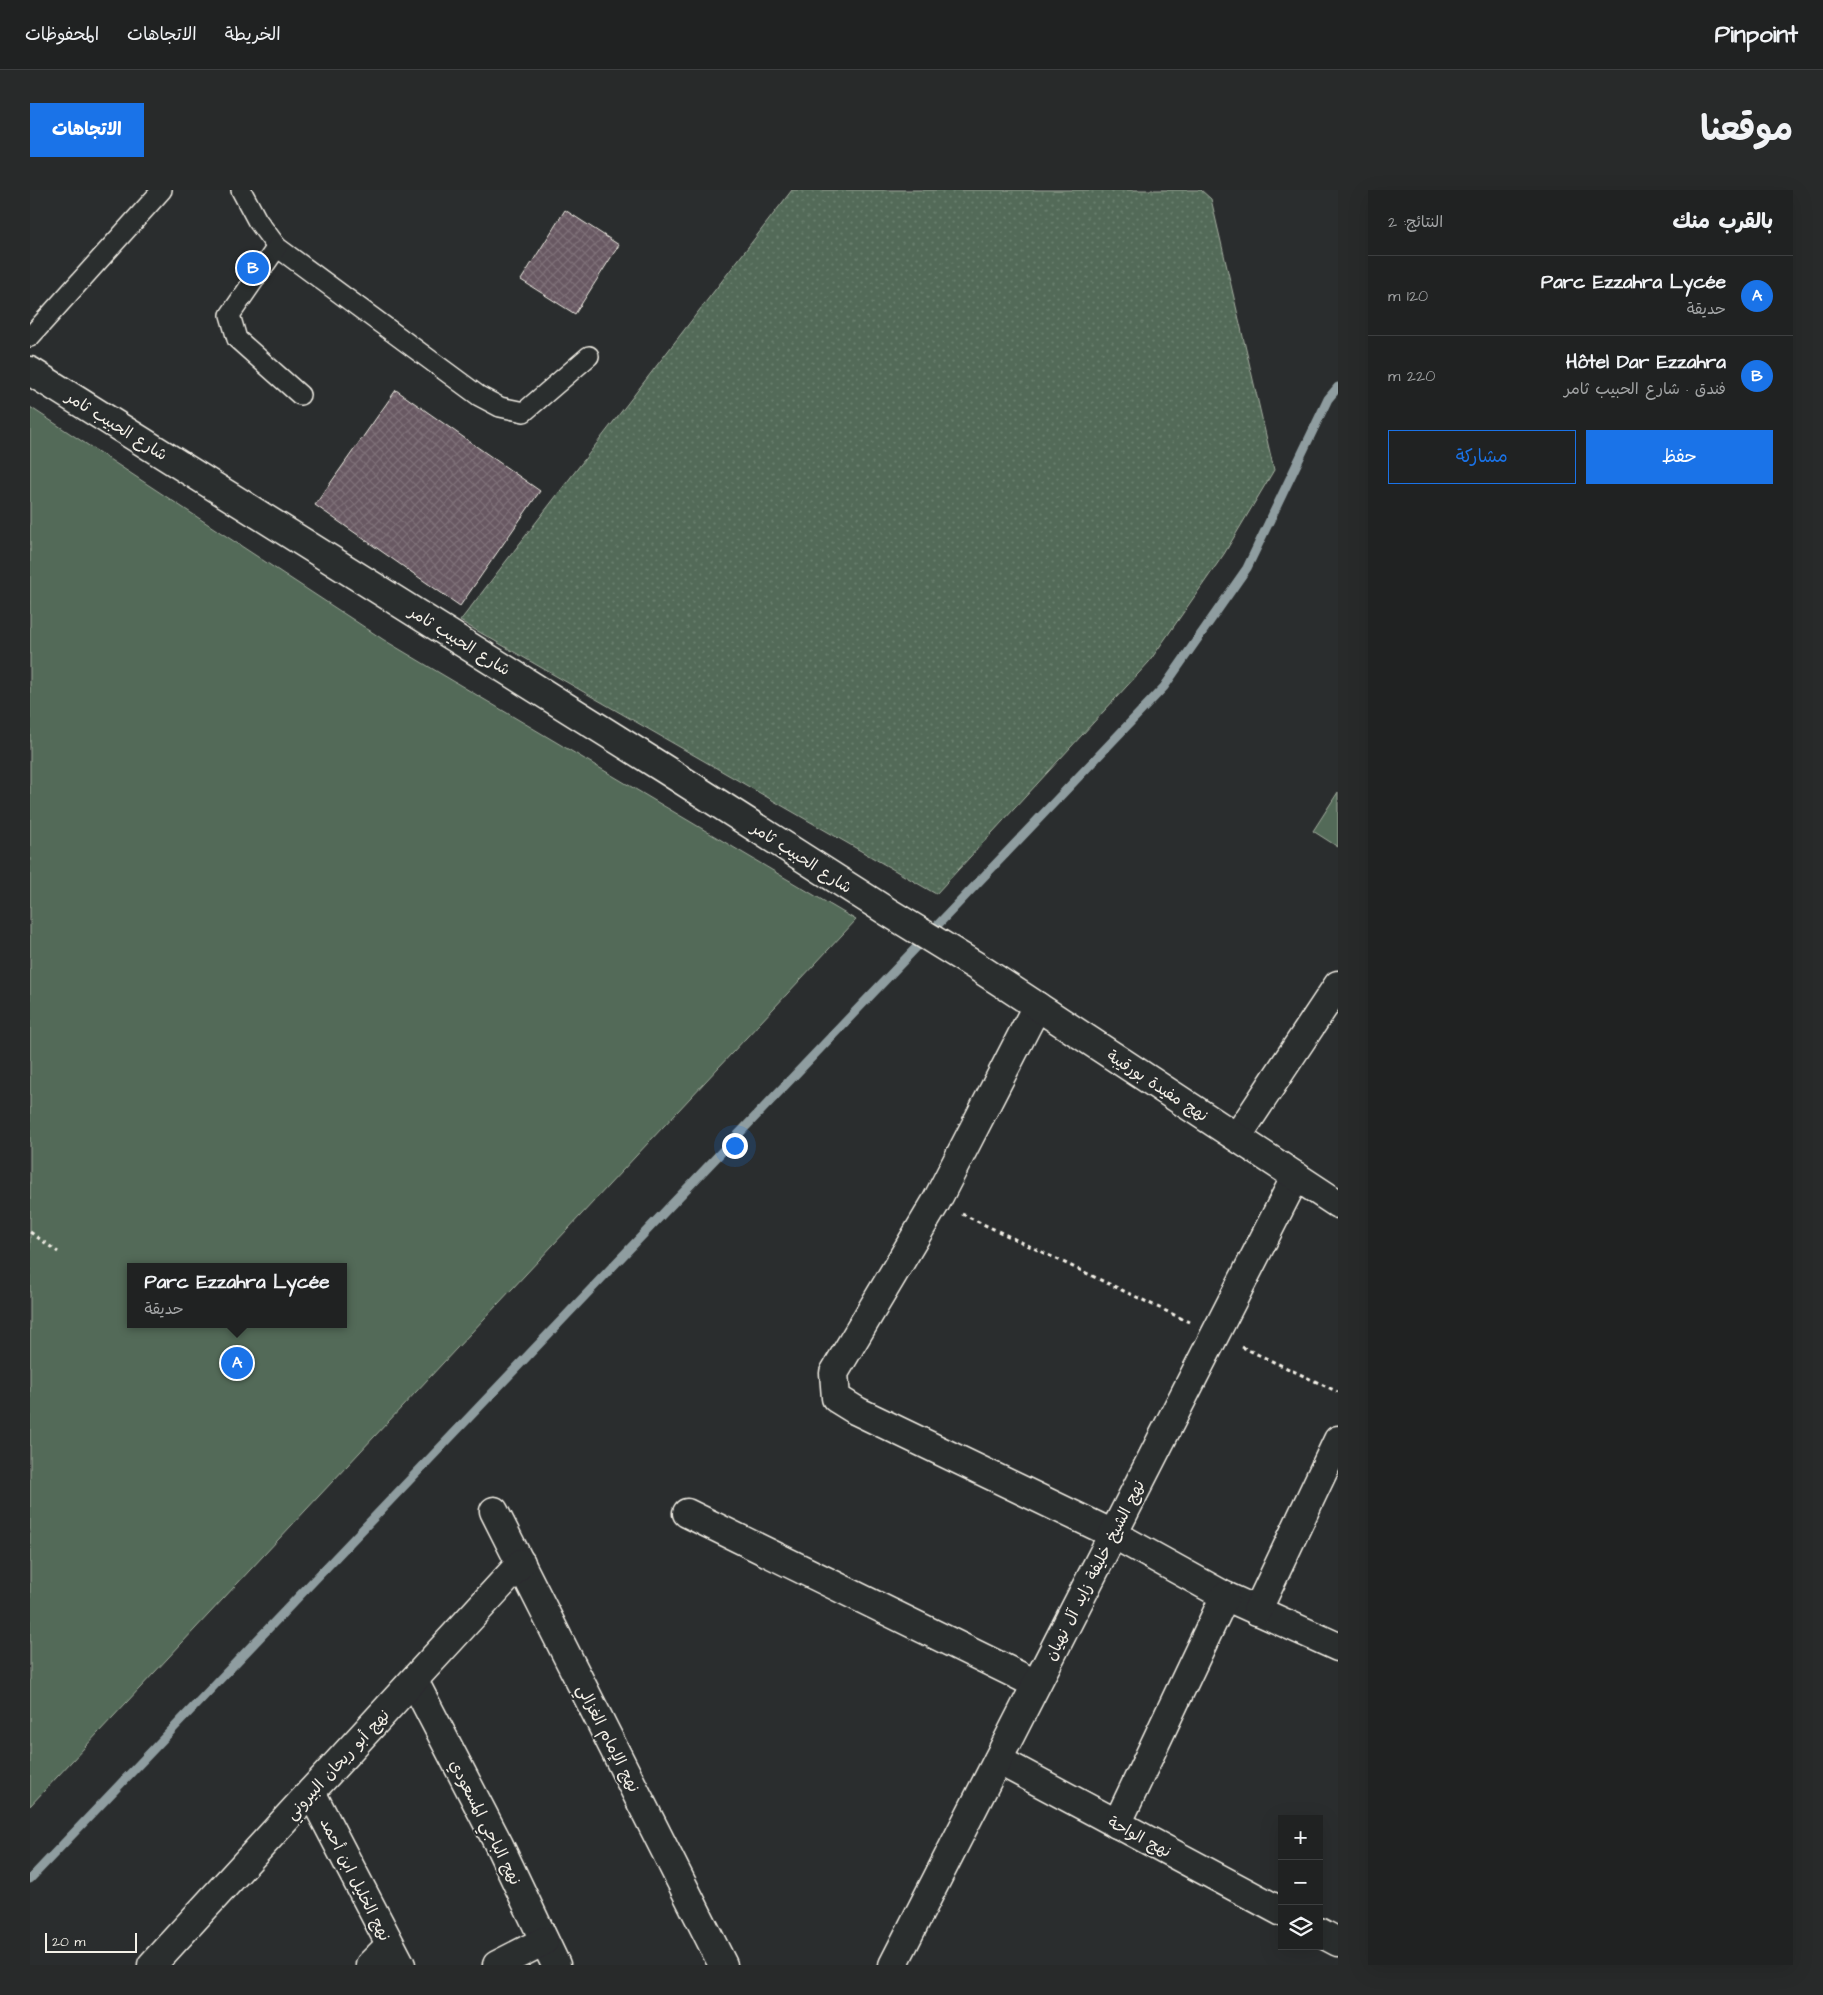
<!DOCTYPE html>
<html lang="ar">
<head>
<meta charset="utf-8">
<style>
  :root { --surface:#202222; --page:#282a2a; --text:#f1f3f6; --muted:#a2a4a5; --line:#3d3f40; --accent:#1a73e8 }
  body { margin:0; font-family:"Architects Daughter","Playpen Sans Arabic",sans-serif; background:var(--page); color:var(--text); direction:rtl }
  .controls { position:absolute; right:15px; bottom:15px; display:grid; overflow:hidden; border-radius:0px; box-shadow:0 5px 20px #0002 }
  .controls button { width:45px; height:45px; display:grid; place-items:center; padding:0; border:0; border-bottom:1px solid var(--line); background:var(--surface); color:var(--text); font:25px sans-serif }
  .scale { position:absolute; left:15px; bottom:12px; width:92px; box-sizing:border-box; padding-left:5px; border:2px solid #f4f1e8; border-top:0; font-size:14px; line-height:18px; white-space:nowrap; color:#f4f1e8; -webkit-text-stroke:4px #2a2d2e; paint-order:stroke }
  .you { position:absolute; left:704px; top:955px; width:18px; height:18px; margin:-12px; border:4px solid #fff; border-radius:50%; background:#1a73e8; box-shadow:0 0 0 8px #1a73e833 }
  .badge { display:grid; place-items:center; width:32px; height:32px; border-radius:50%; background:var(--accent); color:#fff; font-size:16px; font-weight:700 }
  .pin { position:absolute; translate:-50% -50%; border:2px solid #fff; box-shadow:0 1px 5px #0006 }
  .popup { position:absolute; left:97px; top:1073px; width:220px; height:65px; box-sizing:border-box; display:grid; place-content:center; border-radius:0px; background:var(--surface); filter:drop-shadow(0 1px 4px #0005); font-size:16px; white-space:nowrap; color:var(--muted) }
  .popup b { font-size:19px; color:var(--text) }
  .popup::after { content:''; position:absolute; left:50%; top:100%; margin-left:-10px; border:10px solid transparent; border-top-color:var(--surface) }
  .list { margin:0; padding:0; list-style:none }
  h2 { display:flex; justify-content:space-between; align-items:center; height:65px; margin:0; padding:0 20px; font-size:21px }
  h2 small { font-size:16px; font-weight:400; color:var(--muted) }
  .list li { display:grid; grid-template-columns:32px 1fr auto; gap:15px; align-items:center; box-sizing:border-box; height:80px; padding:0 20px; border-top:1px solid var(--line) }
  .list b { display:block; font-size:19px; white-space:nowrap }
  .list p { margin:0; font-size:16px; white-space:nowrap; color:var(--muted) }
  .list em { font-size:16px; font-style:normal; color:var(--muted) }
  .actions { display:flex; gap:10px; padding:15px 20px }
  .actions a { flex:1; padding:11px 0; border:1px solid var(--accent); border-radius:0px; text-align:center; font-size:18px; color:var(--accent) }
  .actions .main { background:var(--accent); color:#fff }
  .icon { flex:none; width:28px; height:28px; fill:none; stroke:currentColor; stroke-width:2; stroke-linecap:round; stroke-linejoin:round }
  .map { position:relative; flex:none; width:1308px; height:1775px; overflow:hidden; direction:ltr; border-radius:0px }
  header { display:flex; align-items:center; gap:30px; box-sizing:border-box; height:70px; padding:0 25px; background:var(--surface); border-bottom:1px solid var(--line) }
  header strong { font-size:24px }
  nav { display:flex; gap:28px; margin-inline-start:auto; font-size:18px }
  .intro { display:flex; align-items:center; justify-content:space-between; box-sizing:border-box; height:120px; padding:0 30px }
  h1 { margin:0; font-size:35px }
  .button { padding:12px 22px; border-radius:0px; background:var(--accent); color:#fff; font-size:18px; font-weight:700 }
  main { display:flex; gap:30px; padding:0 30px }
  aside { flex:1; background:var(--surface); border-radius:0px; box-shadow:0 5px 20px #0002 }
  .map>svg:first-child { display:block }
  .grass { fill:url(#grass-dots); stroke:#a4aea0 }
  .park { fill:#536b58; stroke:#a4aea0; fill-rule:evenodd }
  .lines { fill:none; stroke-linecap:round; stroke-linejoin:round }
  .stream { stroke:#8f9da0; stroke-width:9 }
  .building { fill:url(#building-cross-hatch); stroke:#f4f1e8 }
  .lane-casing { stroke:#f4f1e8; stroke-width:22 }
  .street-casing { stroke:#f4f1e8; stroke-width:31 }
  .secondary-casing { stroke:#f4f1e8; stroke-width:31 }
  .path { stroke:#f4f1e8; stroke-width:3; stroke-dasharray:4 4; stroke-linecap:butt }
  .lane { stroke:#2a2d2e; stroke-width:19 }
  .street { stroke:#2a2d2e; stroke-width:28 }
  .secondary { stroke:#2a2d2e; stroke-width:28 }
  .labels { text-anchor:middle; stroke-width:4; stroke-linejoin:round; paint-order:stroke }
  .street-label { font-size:16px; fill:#f4f1e8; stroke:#2a2d2e }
</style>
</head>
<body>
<header>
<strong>Pinpoint</strong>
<nav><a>الخريطة</a><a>الاتجاهات</a><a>المحفوظات</a></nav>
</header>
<div class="intro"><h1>موقعنا</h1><a class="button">الاتجاهات</a></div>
<main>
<aside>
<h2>بالقرب منك<small>النتائج: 2</small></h2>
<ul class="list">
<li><span class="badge">A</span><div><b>Parc Ezzahra Lycée</b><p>حديقة</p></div><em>120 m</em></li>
<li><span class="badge">B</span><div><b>Hôtel Dar Ezzahra</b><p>فندق · شارع الحبيب ثامر</p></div><em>220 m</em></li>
</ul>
<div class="actions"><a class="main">حفظ</a><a>مشاركة</a></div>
</aside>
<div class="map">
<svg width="1308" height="1775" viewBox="0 0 1308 1775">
  <defs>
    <pattern id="grass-dots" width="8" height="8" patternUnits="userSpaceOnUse" patternTransform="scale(1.25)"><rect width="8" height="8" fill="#536b58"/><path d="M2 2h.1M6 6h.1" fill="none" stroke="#6c8170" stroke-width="1.8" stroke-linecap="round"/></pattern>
    <pattern id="building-cross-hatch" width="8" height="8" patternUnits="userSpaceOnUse" patternTransform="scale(1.25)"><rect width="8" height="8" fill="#685862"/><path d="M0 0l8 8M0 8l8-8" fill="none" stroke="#7e7078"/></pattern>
  </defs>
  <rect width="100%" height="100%" fill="#2a2d2e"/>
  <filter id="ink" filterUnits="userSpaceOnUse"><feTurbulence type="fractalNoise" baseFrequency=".02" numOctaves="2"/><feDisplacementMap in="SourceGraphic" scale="10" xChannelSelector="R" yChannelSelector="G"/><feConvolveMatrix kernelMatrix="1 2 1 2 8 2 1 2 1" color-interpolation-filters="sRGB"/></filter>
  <g filter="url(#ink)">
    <path class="grass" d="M762,0H1171L1181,9L1244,280L1194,364L1119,472L906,704L430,431Z"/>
    <g class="park">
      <path d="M0,217L354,450L826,730L0,1616ZM101,1077H313V1134H101Z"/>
      <path d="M1308,602V657L1283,641Z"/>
    </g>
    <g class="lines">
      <path class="stream" d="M0,1689L1134,497L1217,378L1298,209L1308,197"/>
    </g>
    <g class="building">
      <path d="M535,20L589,55L545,124L491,90Z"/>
      <path d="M366,200L510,301L430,416L285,315Z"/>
    </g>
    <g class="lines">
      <g class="lane-casing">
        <g id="lane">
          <path d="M211,0L227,30L247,57L449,206L470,217L494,222L559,166"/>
          <path d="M247,57L200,125L207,149L270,205"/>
          <path d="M0,147L132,0"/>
        </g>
      </g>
      <g class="street-casing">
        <g id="street">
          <path d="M1007,816L906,1012L804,1183L806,1208L827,1221L1083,1344L1195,1406L1308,1457"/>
          <path d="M1207,947L1308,795"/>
          <path d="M464,1321L693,1775"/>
          <path d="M657,1323L1006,1494"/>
          <path d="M1227,1421L1308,1250"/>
          <path d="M384,1491L469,1655L526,1775"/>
          <path d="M968,1570L1252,1722"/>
          <path d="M281,1602L371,1775"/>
          <path d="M1087,1634L1195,1406"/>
          <path d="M1289,1742L1308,1752"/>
          <path d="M122,1775L491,1373"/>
          <path d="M340,1775L360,1755"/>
          <path d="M467,1775L514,1751"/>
          <path d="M863,1775L1266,986"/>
        </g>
      </g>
      <g class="secondary-casing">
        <path id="secondary" d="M0,181L636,580L858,722L946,776L1308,1014"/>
      </g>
      <g class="path">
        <path d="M932,1024L1159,1132"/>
        <path d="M0,1042L28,1062"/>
        <path d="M1212,1157L1308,1202"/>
      </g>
      <use href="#lane" class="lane"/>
      <use href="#street" class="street"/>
      <use href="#secondary" class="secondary"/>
    </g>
  </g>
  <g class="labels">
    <g class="street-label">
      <text transform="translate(87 235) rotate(32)" y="6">شارع الحبيب ثامر</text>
      <text transform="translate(430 450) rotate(32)" y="6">شارع الحبيب ثامر</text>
      <text transform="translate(772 667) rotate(33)" y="6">شارع الحبيب ثامر</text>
      <text transform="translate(1128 895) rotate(33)" y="6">نهج مفيدة بورقيبة</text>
      <text transform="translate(1064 1380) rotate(-63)" y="6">نهج الشيخ خليفة زايد آل نهيان</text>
      <text transform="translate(579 1548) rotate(63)" y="6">نهج الإمام الغزالي</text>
      <text transform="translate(307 1574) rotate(-47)" y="6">نهج أبو ريحان البيروني</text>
      <text transform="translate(456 1632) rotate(63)" y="6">نهج الباجي المسعودي</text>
      <text transform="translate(1110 1646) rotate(28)" y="6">نهج الواحة</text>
      <text transform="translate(326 1689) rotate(63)" y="6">نهج الخليل ابن أحمد</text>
    </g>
  </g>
</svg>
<div class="controls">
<button>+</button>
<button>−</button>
<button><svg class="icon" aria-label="layers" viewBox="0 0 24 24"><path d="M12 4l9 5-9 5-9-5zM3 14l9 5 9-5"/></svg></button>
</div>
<div class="scale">20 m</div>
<div class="you"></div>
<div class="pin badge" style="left:207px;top:1173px">A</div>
<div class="popup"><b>Parc Ezzahra Lycée</b>حديقة</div>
<div class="pin badge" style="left:223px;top:78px">B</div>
</div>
</main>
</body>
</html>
